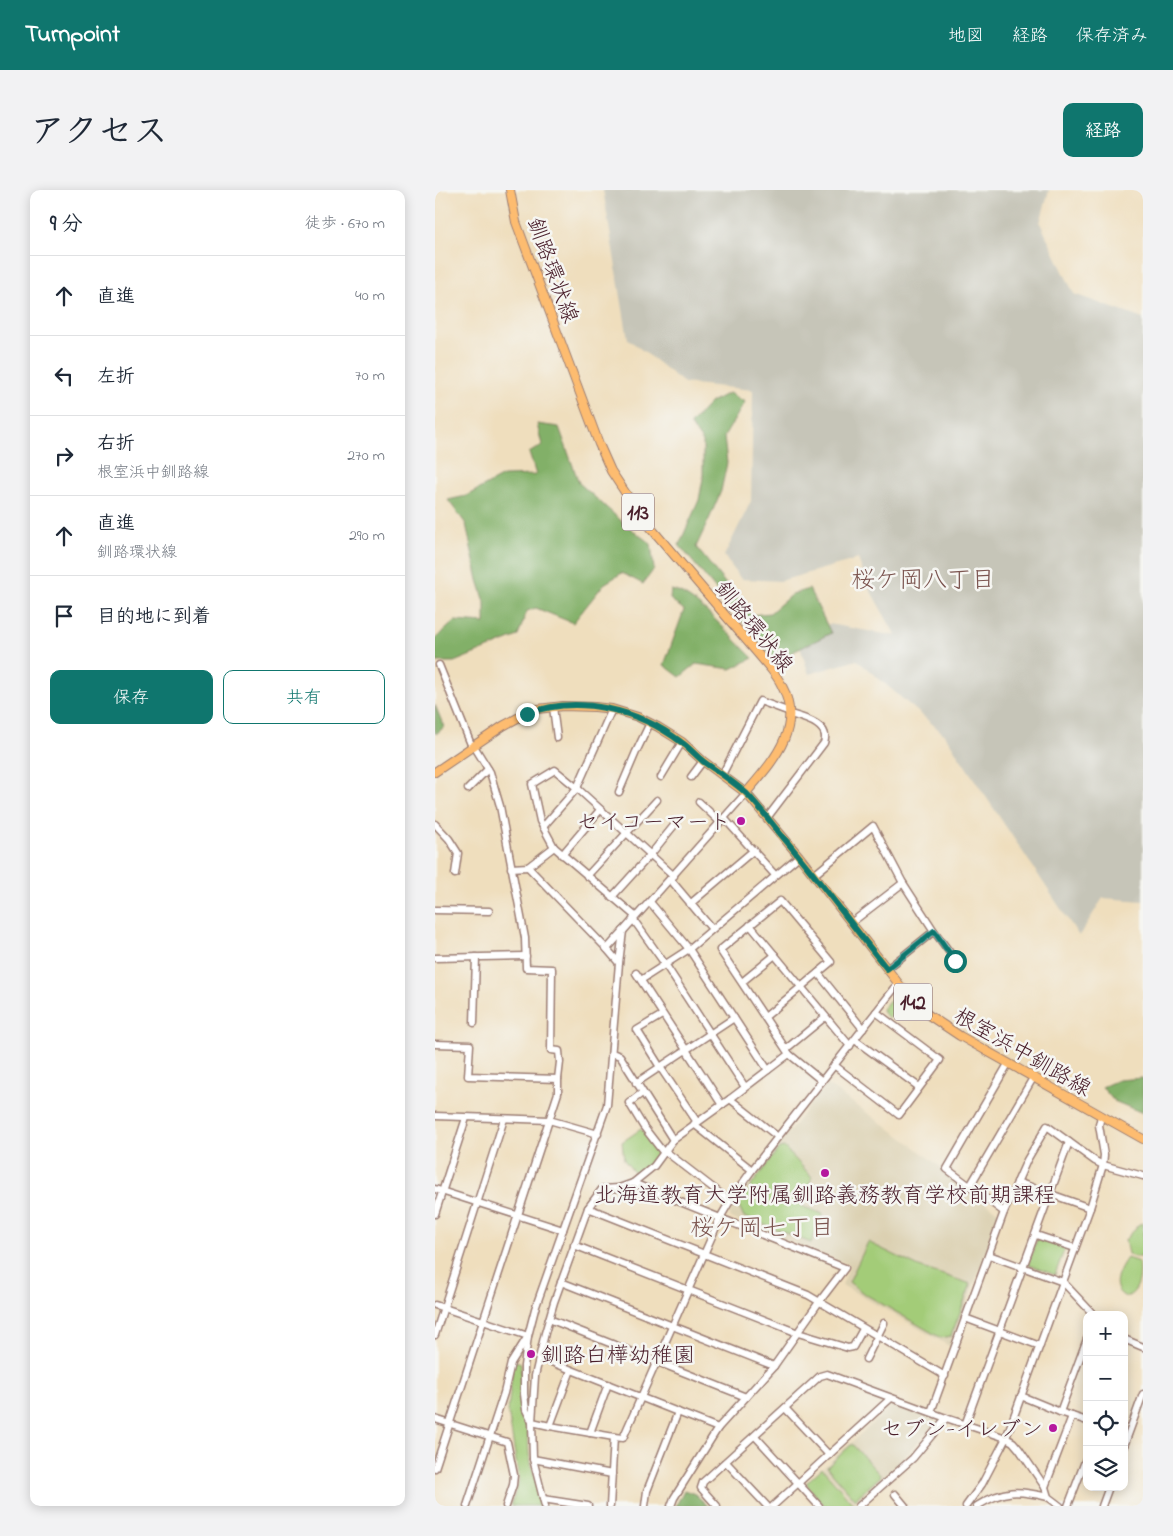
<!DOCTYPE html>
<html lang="ja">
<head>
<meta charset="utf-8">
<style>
  :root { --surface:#fff; --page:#f2f2f3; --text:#1f2937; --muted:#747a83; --line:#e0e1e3; --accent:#0f766e }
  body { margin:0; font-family:"Indie Flower","Klee One",sans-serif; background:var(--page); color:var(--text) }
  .controls { position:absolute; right:15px; bottom:15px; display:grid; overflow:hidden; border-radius:10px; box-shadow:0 2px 12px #0003 }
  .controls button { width:45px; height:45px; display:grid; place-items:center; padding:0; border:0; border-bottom:1px solid var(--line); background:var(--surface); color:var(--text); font:25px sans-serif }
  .stop { position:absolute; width:15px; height:15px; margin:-11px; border:4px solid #0f766e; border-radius:50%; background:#fff }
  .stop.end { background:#0f766e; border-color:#fff; box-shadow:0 1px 5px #0008 }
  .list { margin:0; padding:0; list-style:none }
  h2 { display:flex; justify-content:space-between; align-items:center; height:65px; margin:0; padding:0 20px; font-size:21px }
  h2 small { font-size:16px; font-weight:400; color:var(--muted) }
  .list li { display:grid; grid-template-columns:32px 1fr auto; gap:15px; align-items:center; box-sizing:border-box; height:80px; padding:0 20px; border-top:1px solid var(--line) }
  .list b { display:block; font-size:19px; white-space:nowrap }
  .list p { margin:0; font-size:16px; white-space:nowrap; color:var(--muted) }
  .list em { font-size:16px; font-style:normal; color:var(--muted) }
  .actions { display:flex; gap:10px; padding:15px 20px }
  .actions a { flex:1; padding:11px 0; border:1px solid var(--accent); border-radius:10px; text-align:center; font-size:18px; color:var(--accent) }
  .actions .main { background:var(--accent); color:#fff }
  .icon { flex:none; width:28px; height:28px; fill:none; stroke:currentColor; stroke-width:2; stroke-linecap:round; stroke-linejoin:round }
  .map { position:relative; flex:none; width:708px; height:1316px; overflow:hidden; border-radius:10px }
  header { display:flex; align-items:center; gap:30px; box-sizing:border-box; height:70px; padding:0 25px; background:var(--accent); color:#fff }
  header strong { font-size:24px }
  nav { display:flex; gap:28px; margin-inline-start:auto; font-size:18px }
  .intro { display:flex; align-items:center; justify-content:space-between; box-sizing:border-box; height:120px; padding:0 30px }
  h1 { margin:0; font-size:35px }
  .button { padding:12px 22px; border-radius:10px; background:var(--accent); color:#fff; font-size:18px; font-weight:700 }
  main { display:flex; gap:30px; padding:0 30px }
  aside { flex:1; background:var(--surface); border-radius:10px; box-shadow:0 2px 12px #0003 }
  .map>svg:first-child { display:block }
  .built { fill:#dbd0b1 }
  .industrial { fill:#c6c5b8 }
  .green { fill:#a3cc78; stroke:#767652 }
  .forest { fill:#82b068; stroke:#66684a }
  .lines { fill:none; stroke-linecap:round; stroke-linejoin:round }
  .minor-casing { stroke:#9c7e74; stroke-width:9 }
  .major-casing { stroke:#9c7e74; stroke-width:10 }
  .minor { stroke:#fff; stroke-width:6 }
  .major { stroke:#fdbc6f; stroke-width:8 }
  .route { stroke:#0f766e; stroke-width:6 }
  .poi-dot { fill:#b5179e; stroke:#f6f6f2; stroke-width:2 }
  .labels { text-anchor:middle; stroke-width:5; stroke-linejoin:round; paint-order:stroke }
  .shield { fill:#f6f6f2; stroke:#7e6067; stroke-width:1 }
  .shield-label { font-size:21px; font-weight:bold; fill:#4a1f2b }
  .street-label { font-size:22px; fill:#4a1f2b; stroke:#f6f6f2 }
  .poi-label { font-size:22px; fill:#4a1f2b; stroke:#f6f6f2; text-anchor:end }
  .neighbourhood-label { font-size:24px; fill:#7c5550; stroke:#f6f6f2 }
</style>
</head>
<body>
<header>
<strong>Turnpoint</strong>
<nav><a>地図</a><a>経路</a><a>保存済み</a></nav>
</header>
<div class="intro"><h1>アクセス</h1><a class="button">経路</a></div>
<main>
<aside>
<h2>9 分<small>徒歩 · 670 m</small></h2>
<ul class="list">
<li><svg class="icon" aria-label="ahead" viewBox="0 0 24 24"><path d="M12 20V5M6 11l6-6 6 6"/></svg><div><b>直進</b></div><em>40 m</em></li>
<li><svg class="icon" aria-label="left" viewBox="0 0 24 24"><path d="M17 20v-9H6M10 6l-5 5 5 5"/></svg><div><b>左折</b></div><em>70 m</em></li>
<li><svg class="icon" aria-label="right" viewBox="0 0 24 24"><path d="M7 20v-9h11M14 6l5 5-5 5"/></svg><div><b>右折</b><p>根室浜中釧路線</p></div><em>270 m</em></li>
<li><svg class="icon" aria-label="ahead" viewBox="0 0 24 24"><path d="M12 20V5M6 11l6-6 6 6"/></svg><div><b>直進</b><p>釧路環状線</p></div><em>290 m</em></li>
<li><svg class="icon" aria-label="arrive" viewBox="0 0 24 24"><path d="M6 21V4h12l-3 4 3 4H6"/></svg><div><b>目的地に到着</b></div></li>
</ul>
<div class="actions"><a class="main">保存</a><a>共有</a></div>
</aside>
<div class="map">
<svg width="708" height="1316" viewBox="0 0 708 1316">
  <rect width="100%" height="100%" fill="#f6f6f2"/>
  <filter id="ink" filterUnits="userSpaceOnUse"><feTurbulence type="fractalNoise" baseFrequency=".02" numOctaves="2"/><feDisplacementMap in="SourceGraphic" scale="10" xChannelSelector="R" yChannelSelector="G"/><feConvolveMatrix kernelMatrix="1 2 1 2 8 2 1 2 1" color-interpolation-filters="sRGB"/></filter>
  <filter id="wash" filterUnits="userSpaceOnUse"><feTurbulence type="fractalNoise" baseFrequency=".0096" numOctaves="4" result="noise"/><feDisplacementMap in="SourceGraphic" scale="20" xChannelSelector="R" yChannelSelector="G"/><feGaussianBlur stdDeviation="1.12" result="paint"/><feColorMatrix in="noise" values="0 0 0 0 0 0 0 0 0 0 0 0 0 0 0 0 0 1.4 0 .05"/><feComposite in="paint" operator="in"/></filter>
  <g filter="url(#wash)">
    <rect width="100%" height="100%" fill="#efdebd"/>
    <g class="built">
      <path d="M391,894L472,951L565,1024L516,1157L407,1095L415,1075L294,1027L298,1015Z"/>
      <path d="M459,1214L500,1229L501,1232L463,1274L420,1314L388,1278Z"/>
    </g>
    <path class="industrial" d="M168,0H614L605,33L639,104L708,129V711L668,708L644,746L509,544L422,470L374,484L363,451L394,434L461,446L434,398L423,369L345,391L306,389L289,366L316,311L318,200L249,193L193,149Z"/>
    <g class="green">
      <path d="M459,805L463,806L468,811L454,828L448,823L447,819Z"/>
      <path d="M206,939L225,963L202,986L189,970L187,952Z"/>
      <path d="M349,957L377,987L366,1016L388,1024L376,1053L309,1027L303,1014L344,958Z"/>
      <path d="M708,1033V1064L706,1067H699L693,1064L690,1050L704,1034Z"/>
      <path d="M602,1049L630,1058L620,1085L593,1075Z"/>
      <path d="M433,1052L484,1077L536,1094L516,1146L506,1148L428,1103L414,1092Z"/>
      <path d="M692,1068L704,1072C706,1084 705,1102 691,1107C673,1099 684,1079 692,1068Z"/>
      <path d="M81,1171L86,1173V1216L93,1240L94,1264L99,1285L107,1316H76L84,1290L73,1221L78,1175Z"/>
      <path d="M417,1254L446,1286L420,1309L392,1277Z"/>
      <path d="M387,1278L419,1315L418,1316H390L372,1295V1292Z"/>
    </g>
    <g class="forest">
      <path d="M294,203L310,212L289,247L292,273L286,301L275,327L261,357L316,425L335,423L357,404L374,399L396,443L340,471L244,355L264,310L268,288V252L255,234L276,212Z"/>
      <path d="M102,234L124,237L144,293L191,335L216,354L219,379L208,394L187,383L169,394L138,433L101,418L92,421L83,446L19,472H0V449L20,431L50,433V412L43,390L31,334L13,310L31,306L68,286L101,285L94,263L107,255Z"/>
      <path d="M236,400C261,404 299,450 318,468L296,479L261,474L245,487L229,475L249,420L235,409Z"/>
      <path d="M0,515L9,537L1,544L0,542Z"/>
      <path d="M708,888V923L679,911L667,897L683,890Z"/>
      <path d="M249,1300L260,1304L273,1316H241Z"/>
    </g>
  </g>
  <g filter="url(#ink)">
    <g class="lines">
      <g class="minor-casing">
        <g id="minor">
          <path d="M4,475L37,557"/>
          <path d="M118,517L122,548"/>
          <path d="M39,556L55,582L65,616L90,748L91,778L117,779L116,860L124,861L125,872L123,889"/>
          <path d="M287,585L325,511L355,522"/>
          <path d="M226,587L247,552"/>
          <path d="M256,587L268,571"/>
          <path d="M33,599L53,579"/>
          <path d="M184,602L201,562L215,533"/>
          <path d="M264,612L285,632"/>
          <path d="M289,628L340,685"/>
          <path d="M332,628L389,553C396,534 368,528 355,524"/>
          <path d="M0,634L14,649L23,663L20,684"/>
          <path d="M108,637L142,598L177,519"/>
          <path d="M127,665L165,620"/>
          <path d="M93,677L172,759L184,773"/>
          <path d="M76,678L93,677L119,657"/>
          <path d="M379,685L438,636L468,693L499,741L521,771"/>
          <path d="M152,686L222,610"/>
          <path d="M235,689L277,739"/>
          <path d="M177,707L216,664L241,633"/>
          <path d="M215,712L254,759L333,880"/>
          <path d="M255,714L319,660"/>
          <path d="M0,720L54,721"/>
          <path d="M200,726L119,657L105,631L97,594L120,580L142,598L239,686"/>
          <path d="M198,729L230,774L310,897"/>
          <path d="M416,733L468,693"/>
          <path d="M315,735L415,856"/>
          <path d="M172,759C219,707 265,655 311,603"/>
          <path d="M0,768L91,766"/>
          <path d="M452,779L499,741"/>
          <path d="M201,783L287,915"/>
          <path d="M383,783L428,839"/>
          <path d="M206,790L254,759L364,666"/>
          <path d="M307,792L340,765"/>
          <path d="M227,825L202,840L225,877L262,932"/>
          <path d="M330,827L396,772L345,711L285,760L354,864L387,891"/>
          <path d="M39,833L41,767"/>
          <path d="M420,850L484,897"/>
          <path d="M0,854L35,855L33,886L123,889V903L0,1278"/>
          <path d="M351,859L390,827"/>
          <path d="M177,863L185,866L238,950"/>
          <path d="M399,875L464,925L505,870L441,822"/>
          <path d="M201,893L299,828"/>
          <path d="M207,903L194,913L208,936L228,962"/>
          <path d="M295,909L343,947"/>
          <path d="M0,926L114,930L163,944"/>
          <path d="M259,934L317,980"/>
          <path d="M230,961L295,1011"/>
          <path d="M582,992L655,1018"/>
          <path d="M198,993L410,1078L384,1112L339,1176L283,1238L239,1308L236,1316"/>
          <path d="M535,996L598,888"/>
          <path d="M0,999L128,1040"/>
          <path d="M153,1018L373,1105L510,1186"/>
          <path d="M569,1022L512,979L573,874"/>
          <path d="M0,1024L31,928"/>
          <path d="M601,1045L640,1058"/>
          <path d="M139,1055L363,1143L413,1158L418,1157L428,1139"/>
          <path d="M554,1065L628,1092L659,1125"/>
          <path d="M126,1092L339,1176"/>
          <path d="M0,1115L93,1146L76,1173L69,1203L32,1316"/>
          <path d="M530,1128L605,1156"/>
          <path d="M114,1129L311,1207"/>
          <path d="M0,1145L69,929"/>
          <path d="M652,1149L625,1222L652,1231"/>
          <path d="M689,1149L708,1157"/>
          <path d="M104,1167L283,1238"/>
          <path d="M431,1169L449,1133"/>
          <path d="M586,1206L625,1222"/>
          <path d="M350,1218L394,1265"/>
          <path d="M496,1222L569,1022L592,970L612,936L660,971L668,975L708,986"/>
          <path d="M0,1229L72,1252L79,1285L78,1295L71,1316"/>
          <path d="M530,1235L634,952"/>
          <path d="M115,1236L136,1180"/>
          <path d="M155,1243L173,1194"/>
          <path d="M320,1246L384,1316"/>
          <path d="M179,1247L115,1236L97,1232L91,1220L89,1204V1176L93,1146L100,1119L172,915L184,773L188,741"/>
          <path d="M689,1256L708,1204"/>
          <path d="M98,1269L177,1284"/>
          <path d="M291,1272L332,1316"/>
          <path d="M610,1297L637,1226"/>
          <path d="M460,1304L470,1316"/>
          <path d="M108,1309L153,1316"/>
          <path d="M110,1316L98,1269L97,1232L100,1186L110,1143L119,1112L153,1018L167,999L184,998L198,993L219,976L238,950L295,909L354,864"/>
          <path d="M175,1316L179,1247L188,1248L285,1028L295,1011L317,980L463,794"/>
          <path d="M210,1316L212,1301L243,1222"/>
          <path d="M282,1316L266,1298L268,1292L385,1186L392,1184L511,1228L571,1248L547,1294L531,1316"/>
          <path d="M338,1316L456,1208"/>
          <path d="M424,1316L478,1268L511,1228"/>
          <path d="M542,1316C569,1299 583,1300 613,1307"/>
          <path d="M625,1316L613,1307L610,1297L584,1259L578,1252L571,1248L655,1018L668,975L669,965L664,935L666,926"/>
          <path d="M633,1316L652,1266"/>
          <path d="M667,1316L674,1297"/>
        </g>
      </g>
      <g class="major-casing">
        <g id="major">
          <path d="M75,0L81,32L164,254L176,281L205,325L335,478C339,483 343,488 346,494C370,538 338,571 311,603"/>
          <path d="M0,582L68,536L88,525L103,519L128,516L160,517L177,519L203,527L223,537L247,552L268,571L311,603L364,666L474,807L492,824L525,846L708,949"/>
        </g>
      </g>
      <use href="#minor" class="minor"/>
      <use href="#major" class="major"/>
    </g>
  </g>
  <g class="lines" filter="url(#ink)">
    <path class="route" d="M92,524C143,504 204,520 246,552C255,558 261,566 269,572C283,582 299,592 312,604C325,617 336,633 348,647C384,690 417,735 452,779L499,741L520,771"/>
  </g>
  <g class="poi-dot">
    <circle cx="306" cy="631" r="5"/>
    <circle cx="390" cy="983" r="5"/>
    <circle cx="96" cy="1164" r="5"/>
    <circle cx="618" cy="1238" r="5"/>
  </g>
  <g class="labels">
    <g class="shield">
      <rect x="187" y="303.5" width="32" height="37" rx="4"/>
      <rect x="459" y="793.5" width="38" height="37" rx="4"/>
    </g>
    <g class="shield-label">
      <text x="203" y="329">113</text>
      <text x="478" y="819">142</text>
    </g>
    <g class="street-label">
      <text transform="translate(119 80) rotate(70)" y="8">釧路環状線</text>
      <text transform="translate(320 436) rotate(51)" y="8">釧路環状線</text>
      <text transform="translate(588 861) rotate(30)" y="8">根室浜中釧路線</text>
    </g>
    <g class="poi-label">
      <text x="296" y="639">セイコーマート</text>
      <text x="390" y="1012" text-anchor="middle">北海道教育大学附属釧路義務教育学校前期課程</text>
      <text x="106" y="1172" text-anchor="start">釧路白樺幼稚園</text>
      <text x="608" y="1246">セブン-イレブン</text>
    </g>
    <g class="neighbourhood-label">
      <text x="488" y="397">桜ケ岡八丁目</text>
      <text x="327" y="1045">桜ケ岡七丁目</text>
    </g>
  </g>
</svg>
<div class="controls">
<button>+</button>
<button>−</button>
<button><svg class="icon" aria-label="locate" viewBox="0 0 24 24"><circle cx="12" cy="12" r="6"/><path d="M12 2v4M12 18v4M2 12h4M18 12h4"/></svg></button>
<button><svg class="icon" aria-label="layers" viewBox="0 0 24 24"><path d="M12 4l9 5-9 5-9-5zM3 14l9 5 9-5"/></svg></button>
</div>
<div class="stop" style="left:520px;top:771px"></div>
<div class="stop end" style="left:92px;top:524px"></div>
</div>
</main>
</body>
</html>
